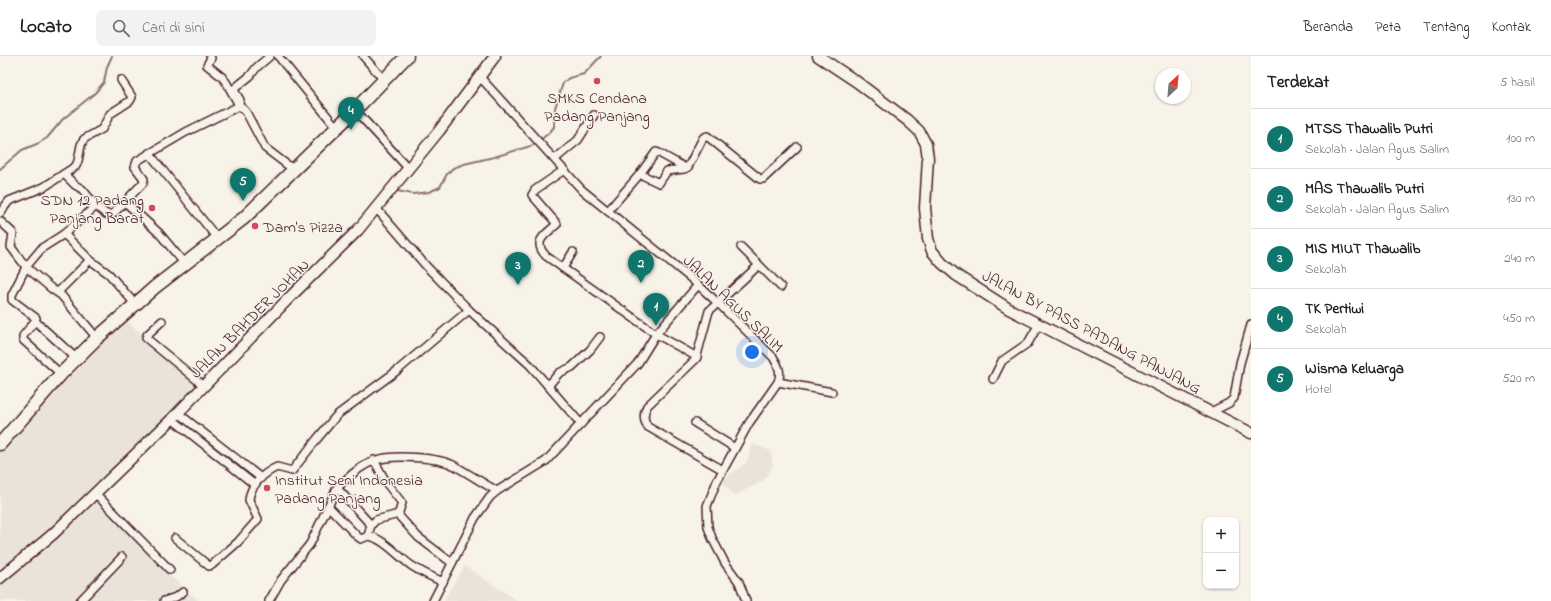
<!DOCTYPE html>
<html lang="id">
<head>
<meta charset="utf-8">
<style>
  :root { --surface:#fff; --page:#f2f2f2; --text:#202124; --muted:#757577; --line:#e0e0e0; --accent:#0f766e }
  body { margin:0; font-family:"Indie Flower",sans-serif; background:var(--page); color:var(--text) }
  .controls { position:absolute; right:12px; bottom:12px; display:grid; overflow:hidden; border-radius:8px; box-shadow:0 1px 3px #0004 }
  .controls button { width:36px; height:36px; display:grid; place-items:center; padding:0; border:0; border-bottom:1px solid var(--line); background:var(--surface); color:var(--text); font:20px sans-serif }
  .compass { position:absolute; left:1155px; top:12px; width:36px; height:36px; border-radius:50%; background:var(--surface); box-shadow:0 1px 3px #0004; rotate:26deg }
  .you { position:absolute; left:752px; top:296px; width:14px; height:14px; margin:-10px; border:3px solid #fff; border-radius:50%; background:#1a73e8; box-shadow:0 0 0 6px #1a73e833 }
  .badge { display:grid; place-items:center; width:26px; height:26px; border-radius:50%; background:var(--accent); color:#fff; font-size:13px; font-weight:700 }
  .pin { position:absolute; translate:-50% -33px; filter:drop-shadow(0 1px 2px #0008) }
  .pin::after { content:''; position:absolute; top:21px; width:14px; height:12px; background:inherit; clip-path:polygon(0 0,100% 0,50% 100%) }
  .list { margin:0; padding:0; list-style:none }
  h2 { display:flex; justify-content:space-between; align-items:center; height:52px; margin:0; padding:0 16px; font-size:17px }
  h2 small { font-size:13px; font-weight:400; color:var(--muted) }
  .list li { display:grid; grid-template-columns:26px 1fr auto; gap:12px; align-items:center; box-sizing:border-box; height:60px; padding:0 16px; border-top:1px solid var(--line) }
  .list b { display:block; font-size:15px; white-space:nowrap }
  .list p { margin:0; font-size:13px; white-space:nowrap; color:var(--muted) }
  .list em { font-size:13px; font-style:normal; color:var(--muted) }
  .icon { flex:none; width:22px; height:22px; fill:none; stroke:currentColor; stroke-width:2; stroke-linecap:round; stroke-linejoin:round }
  .map { position:relative; flex:none; width:1251px; height:545px; overflow:hidden }
  header { display:flex; align-items:center; gap:24px; box-sizing:border-box; height:56px; padding:0 20px; background:var(--surface); border-bottom:1px solid var(--line) }
  header strong { font-size:19px }
  nav { display:flex; gap:22px; margin-inline-start:auto; font-size:14px }
  .search { width:280px; height:36px; background:var(--page); display:flex; align-items:center; gap:10px; box-sizing:border-box; padding:0 14px; border-radius:8px; color:var(--muted); font-size:15px }
  main { display:flex }
  aside { flex:1; background:var(--surface) }
  .map>svg:first-child { display:block }
  .built { fill:#eae3da }
  .lines { fill:none; stroke-linecap:round; stroke-linejoin:round }
  .stream { stroke:#8e7275; stroke-width:2 }
  .minor-casing { stroke:#4a1f2b; stroke-width:10 }
  .secondary-casing { stroke:#4a1f2b; stroke-width:13 }
  .trunk-casing { stroke:#4a1f2b; stroke-width:15 }
  .minor { stroke:#f7f3e8; stroke-width:7 }
  .secondary { stroke:#f7f3e8; stroke-width:10 }
  .trunk { stroke:#f7f3e8; stroke-width:12 }
  .poi-dot { fill:#d1495b; stroke:#f7f3e8; stroke-width:1.5 }
  .labels { text-anchor:middle; stroke-width:3; stroke-linejoin:round; paint-order:stroke }
  .poi-label { font-size:16px; fill:#4a1f2b; stroke:#f7f3e8; text-anchor:start }
  .street-label { font-size:16px; fill:#4a1f2b; stroke:#f7f3e8 }
</style>
</head>
<body>
<header>
<strong>Locato</strong>
<div class="search"><svg class="icon" aria-label="search" viewBox="0 0 24 24"><circle cx="10" cy="10" r="6"/><path d="M15 15l6 6"/></svg>Cari di sini</div>
<nav><a>Beranda</a><a>Peta</a><a>Tentang</a><a>Kontak</a></nav>
</header>
<main>
<div class="map">
<svg width="1251" height="545" viewBox="0 0 1251 545">
  <rect width="100%" height="100%" fill="#f7f3e8"/>
  <filter id="ink" filterUnits="userSpaceOnUse"><feTurbulence type="fractalNoise" baseFrequency=".025" numOctaves="2"/><feDisplacementMap in="SourceGraphic" scale="8" xChannelSelector="R" yChannelSelector="G"/><feConvolveMatrix kernelMatrix="1 2 1 2 8 2 1 2 1" color-interpolation-filters="sRGB"/></filter>
  <g filter="url(#ink)">
    <g class="built">
      <path d="M124,263L201,330L92,438L164,515L199,545H0V394Z"/>
      <path d="M753,388L771,395L773,411L764,424L734,440L721,425L746,407Z"/>
      <path d="M465,510L518,545H444L449,535Z"/>
    </g>
    <g class="lines">
      <g class="stream">
        <path d="M0,113L22,94L39,87L47,82L63,63L95,37L104,26L107,11L112,0"/>
        <path d="M397,135L413,138L429,136L440,131L447,118L453,112L464,108L494,101L534,89L549,77L554,71L555,52L563,27L569,22L584,18L601,0"/>
      </g>
      <g class="minor-casing">
        <g id="minor">
          <path d="M210,0L211,2L207,9L222,21L226,26L239,49L246,56L265,92L294,114"/>
          <path d="M278,0L337,72"/>
          <path d="M363,0L384,24"/>
          <path d="M480,21L582,134L688,220L718,247L773,301C778,309 782,316 778,326L749,367L717,425L707,450L708,471L712,482L725,507L739,526L746,545"/>
          <path d="M355,54L409,113"/>
          <path d="M149,97L217,182"/>
          <path d="M555,103L578,84L594,59"/>
          <path d="M564,114L535,134L532,139L557,168C545,179 532,185 546,200L656,278L697,301"/>
          <path d="M64,118L75,129L82,133L96,150L106,158H113L143,127L144,123L135,111L137,105L186,76L237,51L240,44L234,34L235,32L250,20L257,11L270,0"/>
          <path d="M640,118L659,127L667,115L684,113L688,111L703,82L707,80L760,123H763L797,91"/>
          <path d="M125,146L159,177L184,207"/>
          <path d="M376,152L427,211L469,254L530,309L581,368"/>
          <path d="M608,155L640,118L656,96L659,97L686,112"/>
          <path d="M0,157L9,145L44,131L76,110L78,105L81,89L84,83L102,73L110,58L130,45L132,41L121,24"/>
          <path d="M0,165L13,177L11,191L26,211L52,233L61,239L97,282"/>
          <path d="M64,178L90,204L109,218L135,248"/>
          <path d="M741,191L781,231"/>
          <path d="M563,212L573,196"/>
          <path d="M58,236L90,204"/>
          <path d="M35,265L77,303"/>
          <path d="M162,265L147,279L146,282L203,329"/>
          <path d="M61,318L23,284V280L35,265L36,262L12,244V239L26,211L42,192L64,178L96,150"/>
          <path d="M993,323L1002,305L1028,287L1039,268"/>
          <path d="M778,326L832,336"/>
          <path d="M548,330L559,317L572,311L590,294L600,281"/>
          <path d="M1211,356L1229,347L1234,342L1240,307L1251,269"/>
          <path d="M178,357L261,422"/>
          <path d="M172,363L255,429"/>
          <path d="M695,367L735,392"/>
          <path d="M374,404L387,428L402,447L399,456V460L418,481L452,507"/>
          <path d="M723,414L648,371C643,364 643,358 647,350L696,303L709,255L759,209"/>
          <path d="M95,437L170,514"/>
          <path d="M328,450L357,480L361,483L368,480L371,469L337,432"/>
          <path d="M371,469L376,464L399,458"/>
          <path d="M368,480C382,481 400,502 412,510C421,516 432,521 443,526"/>
          <path d="M175,482L209,510L212,509L238,486L258,463L249,444C250,429 264,417 277,411L292,415L317,383L337,359L398,314L469,254"/>
          <path d="M80,545L122,501"/>
          <path d="M164,545L176,541L183,536"/>
          <path d="M269,545L281,524L310,488L337,432C346,423 362,409 374,405C391,398 439,401 455,410C469,418 483,427 497,435"/>
          <path d="M433,545L475,462L490,441L497,435L546,405L638,307L656,278L698,229"/>
        </g>
      </g>
      <g class="secondary-casing">
        <g id="secondary">
          <path d="M818,0L857,26L907,64L919,75L926,88L928,102L925,152L928,183L932,195L942,207L956,219L1009,253L1251,377"/>
          <path d="M0,522L53,478L172,363L289,242L358,174L439,75L495,0"/>
        </g>
      </g>
      <g class="trunk-casing">
        <path id="trunk" d="M0,388L61,318L97,282L155,231L244,162L355,54L407,0"/>
      </g>
      <use href="#minor" class="minor"/>
      <use href="#secondary" class="secondary"/>
      <use href="#trunk" class="trunk"/>
    </g>
  </g>
  <g class="poi-dot">
    <circle cx="597" cy="25" r="4"/>
    <circle cx="152" cy="152" r="4"/>
    <circle cx="255" cy="170" r="4"/>
    <circle cx="267" cy="432" r="4"/>
  </g>
  <g class="labels">
    <g class="poi-label">
      <text x="597" y="47" text-anchor="middle">SMKS Cendana<tspan x="597" dy="18">Padang Panjang</tspan></text>
      <text x="144" y="149" text-anchor="end">SDN 12 Padang<tspan x="144" dy="18">Panjang Barat</tspan></text>
      <text x="263" y="176">Dam's Pizza</text>
      <text x="275" y="429">Institut Seni Indonesia<tspan x="275" dy="18">Padang Panjang</tspan></text>
    </g>
    <g class="street-label">
      <text transform="translate(734 247) rotate(44)" y="6">JALAN AGUS SALIM</text>
      <text transform="translate(249 262) rotate(-45)" y="6">JALAN BAHDER JOHAN</text>
      <text transform="translate(1092 275) rotate(28)" y="6">JALAN BY PASS PADANG PANJANG</text>
    </g>
  </g>
</svg>
<div class="controls">
<button>+</button>
<button>−</button>
</div>
<svg class="compass" viewBox="-18 -18 36 36"><path d="M0-13l5 13h-10z" fill="#e53935"/><path d="M0 13l5-13h-10z" fill="#757577"/></svg>
<div class="you"></div>
<div class="pin badge" style="left:656px;top:270px">1</div>
<div class="pin badge" style="left:641px;top:227px">2</div>
<div class="pin badge" style="left:518px;top:229px">3</div>
<div class="pin badge" style="left:351px;top:74px">4</div>
<div class="pin badge" style="left:243px;top:145px">5</div>
</div>
<aside>
<h2>Terdekat<small>5 hasil</small></h2>
<ul class="list">
<li><span class="badge">1</span><div><b>MTSS Thawalib Putri</b><p>Sekolah · Jalan Agus Salim</p></div><em>100 m</em></li>
<li><span class="badge">2</span><div><b>MAS Thawalib Putri</b><p>Sekolah · Jalan Agus Salim</p></div><em>130 m</em></li>
<li><span class="badge">3</span><div><b>MIS MIUT Thawalib</b><p>Sekolah</p></div><em>240 m</em></li>
<li><span class="badge">4</span><div><b>TK Pertiwi</b><p>Sekolah</p></div><em>450 m</em></li>
<li><span class="badge">5</span><div><b>Wisma Keluarga</b><p>Hotel</p></div><em>520 m</em></li>
</ul>
</aside>
</main>
</body>
</html>
